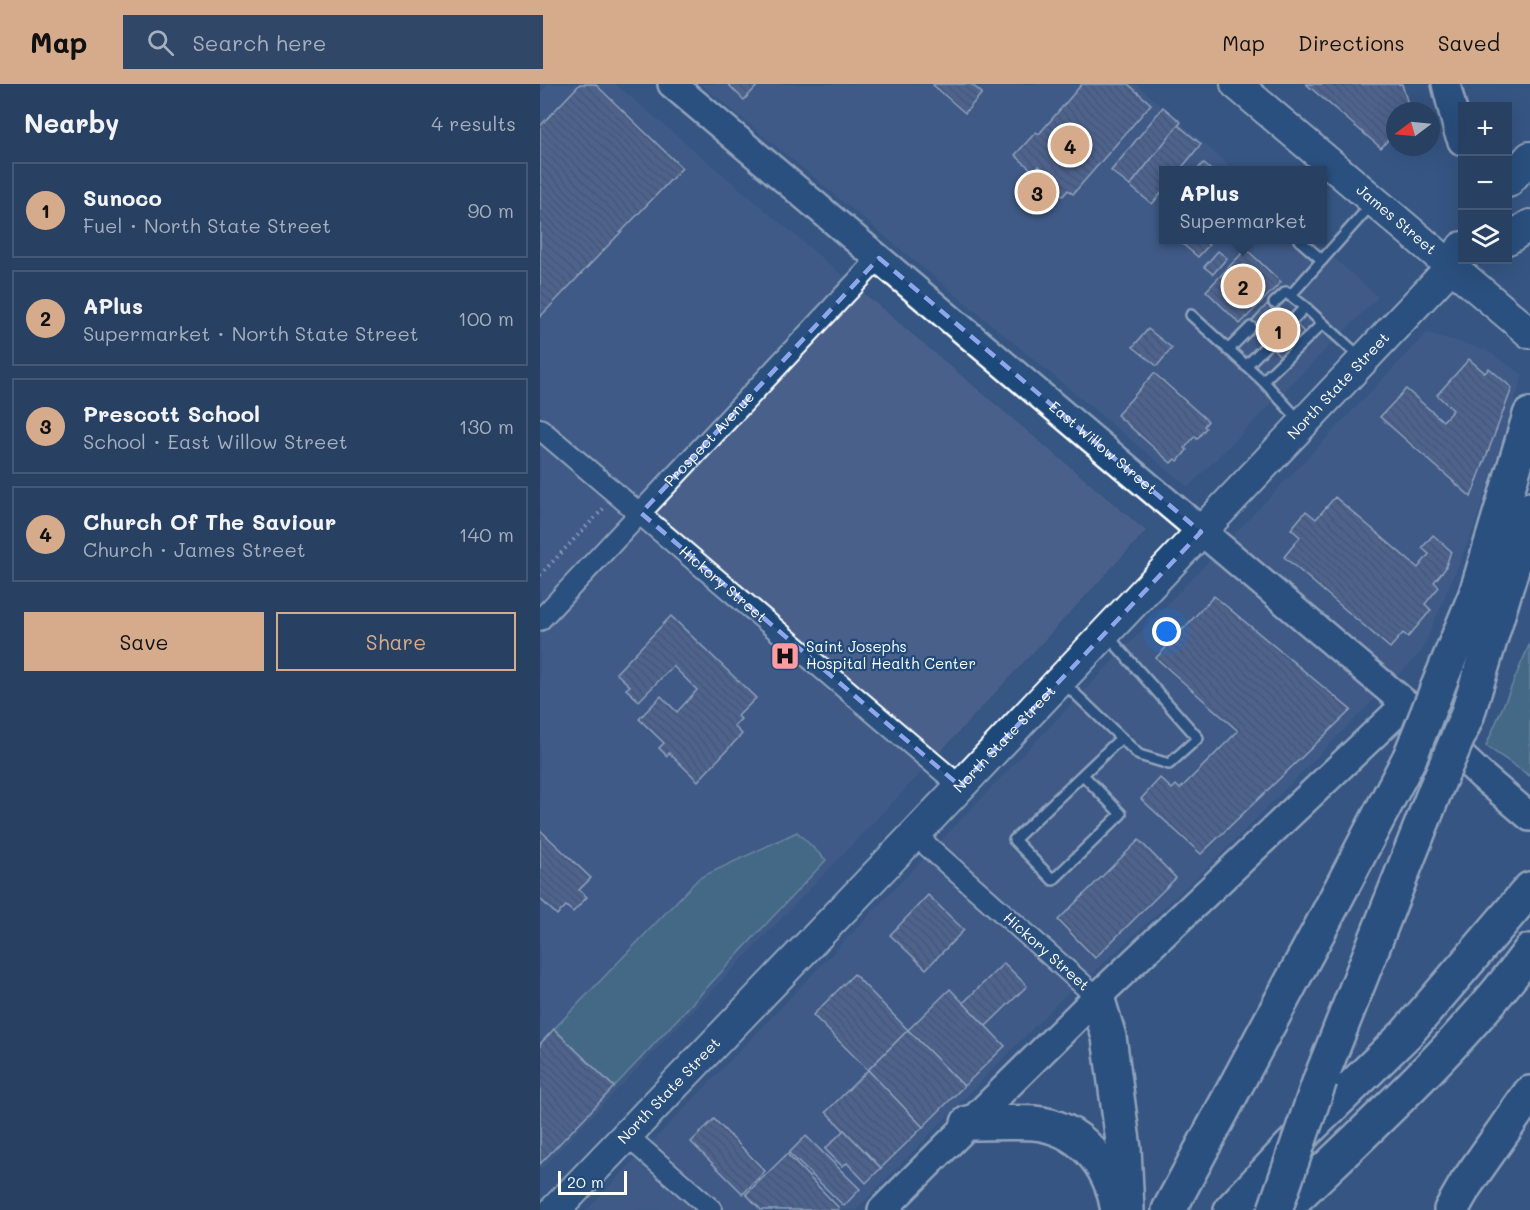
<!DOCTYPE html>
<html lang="en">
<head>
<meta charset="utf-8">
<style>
  :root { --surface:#284062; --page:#304768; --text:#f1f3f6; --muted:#a5afbe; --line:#445977; --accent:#d6ab8b }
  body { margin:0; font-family:Mali,sans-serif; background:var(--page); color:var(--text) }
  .controls { position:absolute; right:18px; top:18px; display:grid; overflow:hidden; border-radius:0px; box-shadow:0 6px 24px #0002 }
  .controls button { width:54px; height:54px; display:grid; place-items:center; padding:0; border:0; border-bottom:2px solid var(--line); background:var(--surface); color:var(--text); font:30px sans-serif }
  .compass { position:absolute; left:846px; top:18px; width:54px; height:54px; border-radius:50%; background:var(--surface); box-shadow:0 6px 24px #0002; rotate:254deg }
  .scale { position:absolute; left:18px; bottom:15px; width:69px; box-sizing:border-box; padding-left:6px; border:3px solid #fff; border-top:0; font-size:16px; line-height:21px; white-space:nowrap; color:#fff; -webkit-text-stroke:4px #1f4a7a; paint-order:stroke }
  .you { position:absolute; left:627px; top:548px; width:21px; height:21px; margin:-15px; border:4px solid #fff; border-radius:50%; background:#1a73e8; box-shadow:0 0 0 9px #1a73e833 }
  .badge { display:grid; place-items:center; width:39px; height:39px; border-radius:50%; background:var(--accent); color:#111; font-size:20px; font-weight:700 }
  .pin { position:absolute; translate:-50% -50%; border:3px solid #fff; box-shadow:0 2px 6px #0006 }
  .popup { position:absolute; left:619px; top:82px; width:168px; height:78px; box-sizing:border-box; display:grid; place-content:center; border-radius:0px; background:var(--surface); filter:drop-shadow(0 2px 4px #0005); font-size:20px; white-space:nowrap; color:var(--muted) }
  .popup b { font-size:22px; color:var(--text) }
  .popup::after { content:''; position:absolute; left:50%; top:100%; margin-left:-12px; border:12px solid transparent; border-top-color:var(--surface) }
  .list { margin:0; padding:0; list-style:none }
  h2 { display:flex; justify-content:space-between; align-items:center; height:78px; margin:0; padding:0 24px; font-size:26px }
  h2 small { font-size:20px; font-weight:400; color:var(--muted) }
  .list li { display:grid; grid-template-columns:39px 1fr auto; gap:18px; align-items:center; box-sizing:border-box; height:96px; margin:0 12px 12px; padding:0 12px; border:2px solid var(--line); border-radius:0px }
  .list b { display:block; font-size:22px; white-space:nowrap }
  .list p { margin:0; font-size:20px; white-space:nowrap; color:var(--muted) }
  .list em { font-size:20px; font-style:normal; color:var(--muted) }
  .actions { display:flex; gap:12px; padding:18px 24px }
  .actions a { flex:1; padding:14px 0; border:2px solid var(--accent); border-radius:0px; text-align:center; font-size:21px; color:var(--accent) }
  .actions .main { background:var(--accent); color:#111 }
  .icon { flex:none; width:33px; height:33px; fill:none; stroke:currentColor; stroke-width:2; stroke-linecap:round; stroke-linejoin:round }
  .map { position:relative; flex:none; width:990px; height:1126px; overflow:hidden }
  header { display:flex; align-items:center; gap:36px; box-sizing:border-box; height:84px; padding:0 30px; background:var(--accent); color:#111 }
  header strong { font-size:28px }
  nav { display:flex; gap:33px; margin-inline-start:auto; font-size:21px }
  .search { width:420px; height:54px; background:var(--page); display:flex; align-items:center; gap:15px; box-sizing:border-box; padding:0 21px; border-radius:0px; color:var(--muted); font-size:22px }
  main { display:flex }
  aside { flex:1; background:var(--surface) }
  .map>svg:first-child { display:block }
  .built { fill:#4a618b }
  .grass { fill:#56828a; stroke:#aac0c4; stroke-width:1.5 }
  .building { fill:url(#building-back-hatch); stroke:#fff; stroke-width:1.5 }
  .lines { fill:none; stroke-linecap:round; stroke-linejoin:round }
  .lane-casing { stroke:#fff; stroke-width:14 }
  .street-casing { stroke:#fff; stroke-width:24 }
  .secondary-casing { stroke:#fff; stroke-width:32 }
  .primary-casing { stroke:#fff; stroke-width:34 }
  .highway-casing { stroke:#fff; stroke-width:38 }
  .path { stroke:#fff; stroke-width:4; stroke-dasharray:1.5 4.5; stroke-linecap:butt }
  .lane { stroke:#1f4a7a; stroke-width:9 }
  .street { stroke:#1f4a7a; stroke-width:20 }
  .secondary { stroke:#1f4a7a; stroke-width:27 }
  .primary { stroke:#1f4a7a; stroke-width:30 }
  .highway { stroke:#1f4a7a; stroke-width:33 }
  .highway-bridge-casing { stroke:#fff; stroke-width:38; stroke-linecap:butt }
  .highway-bridge { stroke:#1f4a7a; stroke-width:33 }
  .marked { fill:none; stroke:#8ea6ec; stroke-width:4.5; stroke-dasharray:12 8; stroke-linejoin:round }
  .labels { text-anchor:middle; stroke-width:4.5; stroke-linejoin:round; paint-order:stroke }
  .street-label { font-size:15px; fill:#fff; stroke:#1f4a7a }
  .poi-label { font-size:15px; fill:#fff; stroke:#1f4a7a; text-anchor:start }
</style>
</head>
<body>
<header>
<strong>Map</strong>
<div class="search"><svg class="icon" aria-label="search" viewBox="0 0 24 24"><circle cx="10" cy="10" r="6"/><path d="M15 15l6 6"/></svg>Search here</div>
<nav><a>Map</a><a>Directions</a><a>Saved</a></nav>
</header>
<main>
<aside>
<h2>Nearby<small>4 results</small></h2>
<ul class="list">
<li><span class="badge">1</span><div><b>Sunoco</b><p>Fuel · North State Street</p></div><em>90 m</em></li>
<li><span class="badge">2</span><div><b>APlus</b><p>Supermarket · North State Street</p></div><em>100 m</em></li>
<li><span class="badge">3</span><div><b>Prescott School</b><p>School · East Willow Street</p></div><em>130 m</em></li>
<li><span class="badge">4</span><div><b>Church Of The Saviour</b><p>Church · James Street</p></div><em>140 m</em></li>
</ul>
<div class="actions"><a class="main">Save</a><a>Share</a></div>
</aside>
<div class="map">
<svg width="990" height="1126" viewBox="0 0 990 1126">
  <defs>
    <pattern id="building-back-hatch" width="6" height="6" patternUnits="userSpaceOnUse" patternTransform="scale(1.5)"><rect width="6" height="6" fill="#6a7297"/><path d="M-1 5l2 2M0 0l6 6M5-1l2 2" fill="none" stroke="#5a5d6e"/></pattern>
  </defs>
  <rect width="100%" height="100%" fill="#365683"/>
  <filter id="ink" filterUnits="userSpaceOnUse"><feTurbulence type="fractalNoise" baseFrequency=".0167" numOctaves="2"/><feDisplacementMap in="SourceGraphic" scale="12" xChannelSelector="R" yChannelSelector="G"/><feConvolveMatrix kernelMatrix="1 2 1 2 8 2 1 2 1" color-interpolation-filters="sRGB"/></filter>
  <g filter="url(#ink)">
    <g class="built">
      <path d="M8,0H75L606,447L373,697L0,1086V9Z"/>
      <path d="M161,0H596L694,86H624V156H773L838,213L648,403Z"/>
      <path d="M887,249L946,266L983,291L932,449L881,568L671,780L545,896L521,915L316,1126H47Z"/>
    </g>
    <g class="grass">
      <path d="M990,559V692L946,662Z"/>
      <path d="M257,748L286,776L74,1003L14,945L159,794Z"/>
    </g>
    <g class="building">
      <path d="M40,0H55L142,84L0,233V42Z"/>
      <path d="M188,0H219L204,16Z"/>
      <path d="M394,0H431L442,9L425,29L393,1Z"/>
      <path d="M542,0H588L611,20L533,110L528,106L523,112L509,101L514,95L499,82L494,88L475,71L496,48L499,50Z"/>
      <path d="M766,0H862L870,27H855V48L841,64Z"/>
      <path d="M623,23L641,38L590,102L571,87Z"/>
      <path d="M638,41L661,60L640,86H624V106L612,120L590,102Z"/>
      <path d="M663,79L671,86H657Z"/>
      <path d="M638,156H663L669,161L658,173Z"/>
      <path d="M706,165L741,198L700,240L666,207Z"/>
      <path d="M678,167L687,174L673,190L664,183Z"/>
      <path d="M731,216L765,249L742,274L709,240Z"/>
      <path d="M608,245L632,264L617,282L593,263Z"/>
      <path d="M929,275L945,289L949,284L972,304L931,413L840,333L866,305L903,337L913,326L897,311Z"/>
      <path d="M614,289L668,337L664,342L666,344L657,355L655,352L645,364L647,366L638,377L635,375L631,379L577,331Z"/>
      <path d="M795,413L878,484L889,470L882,464L893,451L911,467L905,485L894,498L899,503L885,520L891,526L868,553L863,549L850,564L744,473L760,453L751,445L766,427L776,435Z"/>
      <path d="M674,512L811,626L661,770L601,715L620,694L632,705L636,701L640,705L698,647L616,574Z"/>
      <path d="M131,532L216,614L198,632L201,635L194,642L202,650L158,697L129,669L127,672L119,664L124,659L99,635L121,612L137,628L157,606L133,582L99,617L86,605L90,602L76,589Z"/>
      <path d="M0,746L51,794L39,806L47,813L33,828L26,822L17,831L0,815Z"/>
      <path d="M599,756L636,794L555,874L518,836Z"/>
      <path d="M388,811L424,846L386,885L350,851Z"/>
      <path d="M464,879L487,902L446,942L423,919Z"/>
      <path d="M314,890L368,946L328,986L273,931Z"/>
      <path d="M410,905L465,962L424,1002L368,946Z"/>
      <path d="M14,945L74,1003L0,1080V960Z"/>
      <path d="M368,946L424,1002L383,1043L328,986Z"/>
      <path d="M328,986L383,1043L341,1084L286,1028Z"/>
      <path d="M174,1035L225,1087L203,1110L151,1058Z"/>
      <path d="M304,1046L341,1084L326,1099L307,1079L302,1082L285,1065Z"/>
      <path d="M266,1052L320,1105L304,1122L249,1069Z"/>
      <path d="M247,1070L299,1124L297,1126H221L206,1110Z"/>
    </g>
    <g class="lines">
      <g class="lane-casing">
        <g id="lane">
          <path d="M759,156L782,176"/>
          <path d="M750,212L831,121"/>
          <path d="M734,219L746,208L765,223"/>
          <path d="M651,231L723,297L761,338"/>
          <path d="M752,237L765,223L821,274"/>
          <path d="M688,266L711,243"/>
          <path d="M706,282L728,260"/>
          <path d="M723,297L782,240"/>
          <path d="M523,598L599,671L629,680L658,654L567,551"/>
          <path d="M543,691L581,730L513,796L474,756L581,654"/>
        </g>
      </g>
      <g class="street-casing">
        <g id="street">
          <path id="s1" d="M0,345L420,702"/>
          <path id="s2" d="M0,536L339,174"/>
          <path id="s3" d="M374,750L557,913"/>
          <path d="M86,1051L172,1126"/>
        </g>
      </g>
      <g class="secondary-casing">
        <g id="secondary">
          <path id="s4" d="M132,0L866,620L942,692L990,733"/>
          <path d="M906,0L918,47L922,57"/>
          <path d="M342,1126L557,913L866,620"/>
        </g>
      </g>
      <g class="primary-casing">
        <g id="primary">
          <path id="s5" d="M696,0L990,249"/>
          <path d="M968,98L990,73"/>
          <path d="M968,155L990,141"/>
          <path id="s6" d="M15,1126L378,747L877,219L912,182L922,163"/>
        </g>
      </g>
      <g class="highway-casing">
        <g id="highway">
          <path d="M897,605L936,510L990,331"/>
          <path d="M927,632L990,425"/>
          <path d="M557,913L569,953L584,1065L587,1126"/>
          <path d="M780,996L896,704"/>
          <path d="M428,1039C450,1039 472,1038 494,1039C539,1043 570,1080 577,1122"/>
          <path d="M629,1126L782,841L870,673"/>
          <path d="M691,1126L750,1063L866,950L990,805"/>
          <path d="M743,1126C828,1044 920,962 990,867"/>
          <path d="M911,1126L926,1100L990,1009"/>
        </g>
      </g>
      <path class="path" d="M0,491L64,424"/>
      <use href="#lane" class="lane"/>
      <use href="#street" class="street"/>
      <use href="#secondary" class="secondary"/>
      <use href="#primary" class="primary"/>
      <use href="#highway" class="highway"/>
      <g class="highway-bridge-casing">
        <g id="highway-bridge">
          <path d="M870,673L897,605"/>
          <path d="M896,704L927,632"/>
          <path d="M735,1126L780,996"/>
        </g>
      </g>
      <use href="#highway-bridge" class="highway-bridge"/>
    </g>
  </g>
  <path d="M0 0H990V1126H0ZM339,174L661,448L420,702L101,429Z" fill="#365683" fill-opacity=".55" fill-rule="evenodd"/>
  <path class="marked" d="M339,174L661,448L420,702L101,429Z"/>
  <defs>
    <g id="hospital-square" transform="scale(1.5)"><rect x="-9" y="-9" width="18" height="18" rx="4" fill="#ff9aa2" stroke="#1f4a7a"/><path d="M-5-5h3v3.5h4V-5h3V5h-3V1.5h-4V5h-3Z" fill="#111"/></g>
  </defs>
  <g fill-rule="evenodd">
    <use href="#hospital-square" x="245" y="572"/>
  </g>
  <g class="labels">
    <g class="street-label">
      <text dy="5" stroke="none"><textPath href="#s5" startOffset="210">James Street</textPath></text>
      <text dy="5" stroke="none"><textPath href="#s6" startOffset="1137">North State Street</textPath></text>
      <text dy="5" stroke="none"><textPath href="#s2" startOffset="248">Prospect Avenue</textPath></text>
      <text dy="5" stroke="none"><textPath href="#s4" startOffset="564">East Willow Street</textPath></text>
      <text dy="5" stroke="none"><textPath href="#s1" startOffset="240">Hickory Street</textPath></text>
      <text dy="5" stroke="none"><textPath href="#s6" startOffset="651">North State Street</textPath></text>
      <text dy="5" stroke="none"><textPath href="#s3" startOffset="177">Hickory Street</textPath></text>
      <text dy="5" stroke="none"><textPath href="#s6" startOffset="165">North State Street</textPath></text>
    </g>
    <g class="poi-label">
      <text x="266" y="568">Saint Josephs<tspan x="266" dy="17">Hospital Health Center</tspan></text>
    </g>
  </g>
</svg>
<div class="controls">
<button>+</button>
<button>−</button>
<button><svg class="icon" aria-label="layers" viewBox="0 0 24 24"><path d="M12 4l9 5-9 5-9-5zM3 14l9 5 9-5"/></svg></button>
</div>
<svg class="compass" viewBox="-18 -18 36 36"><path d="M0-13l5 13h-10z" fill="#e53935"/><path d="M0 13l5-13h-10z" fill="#a5afbe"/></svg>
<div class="scale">20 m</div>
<div class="you"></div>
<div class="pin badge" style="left:738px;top:246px">1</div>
<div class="pin badge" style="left:703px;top:202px">2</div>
<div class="popup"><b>APlus</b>Supermarket</div>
<div class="pin badge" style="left:497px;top:108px">3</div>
<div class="pin badge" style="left:530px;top:61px">4</div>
</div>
</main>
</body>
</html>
